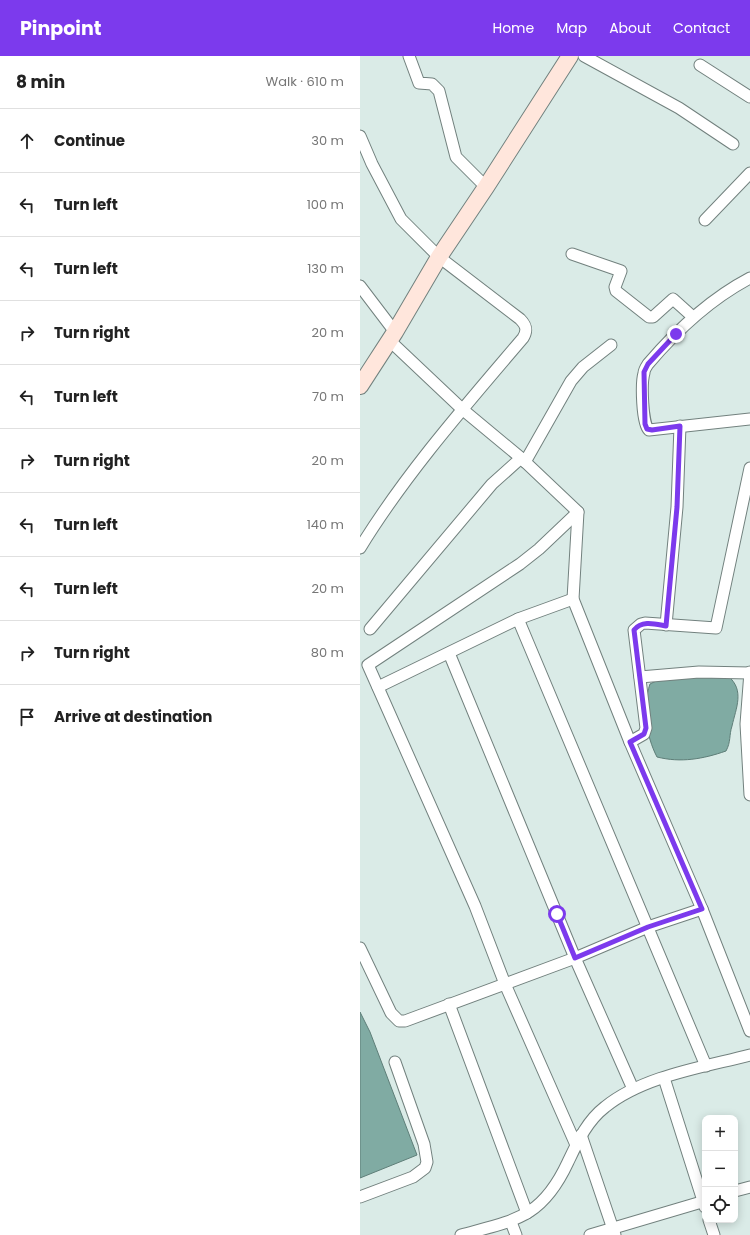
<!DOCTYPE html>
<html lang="en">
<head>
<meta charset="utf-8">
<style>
  :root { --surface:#fff; --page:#f6f6f6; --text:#222; --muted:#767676; --line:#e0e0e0; --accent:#7c3aed }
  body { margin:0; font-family:Poppins,sans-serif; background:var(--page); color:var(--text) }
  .controls { position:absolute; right:12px; bottom:12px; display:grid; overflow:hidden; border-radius:8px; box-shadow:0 2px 10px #0003 }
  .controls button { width:36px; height:36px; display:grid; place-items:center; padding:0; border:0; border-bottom:1px solid var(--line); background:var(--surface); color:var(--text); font:20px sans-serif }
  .stop { position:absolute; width:12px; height:12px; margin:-9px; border:3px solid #7c3aed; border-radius:50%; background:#fff }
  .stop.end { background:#7c3aed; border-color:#fff; box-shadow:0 1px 4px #0008 }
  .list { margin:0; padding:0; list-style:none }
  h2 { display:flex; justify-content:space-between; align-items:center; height:52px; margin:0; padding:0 16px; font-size:17px }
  h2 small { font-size:13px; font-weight:400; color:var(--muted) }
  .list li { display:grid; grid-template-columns:26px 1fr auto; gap:12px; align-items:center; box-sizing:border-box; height:64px; padding:0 16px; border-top:1px solid var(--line) }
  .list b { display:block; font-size:15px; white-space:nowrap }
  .list em { font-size:13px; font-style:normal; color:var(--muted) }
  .icon { flex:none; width:22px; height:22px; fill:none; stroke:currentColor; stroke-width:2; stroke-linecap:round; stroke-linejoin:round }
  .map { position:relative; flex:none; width:390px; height:1179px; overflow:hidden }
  header { display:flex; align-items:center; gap:24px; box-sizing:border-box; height:56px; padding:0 20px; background:var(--accent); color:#fff }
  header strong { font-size:19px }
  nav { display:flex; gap:22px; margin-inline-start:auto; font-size:14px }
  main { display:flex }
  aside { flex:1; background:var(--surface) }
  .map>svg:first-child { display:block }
  .water { fill:#80aba3; stroke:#5e7e78 }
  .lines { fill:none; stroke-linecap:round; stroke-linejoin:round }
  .street-casing { stroke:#72817e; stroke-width:13 }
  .secondary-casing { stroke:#72817e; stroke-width:18 }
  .street { stroke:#fff; stroke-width:11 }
  .secondary { stroke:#ffe6dc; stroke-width:16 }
  .route { stroke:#7c3aed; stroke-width:5 }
</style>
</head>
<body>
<header>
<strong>Pinpoint</strong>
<nav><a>Home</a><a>Map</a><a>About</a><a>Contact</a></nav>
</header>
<main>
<aside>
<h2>8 min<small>Walk · 610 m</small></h2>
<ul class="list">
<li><svg class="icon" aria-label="ahead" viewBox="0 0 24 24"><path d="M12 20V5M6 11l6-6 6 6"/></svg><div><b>Continue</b></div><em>30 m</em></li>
<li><svg class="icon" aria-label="left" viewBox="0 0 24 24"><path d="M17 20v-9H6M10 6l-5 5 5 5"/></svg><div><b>Turn left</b></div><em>100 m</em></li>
<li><svg class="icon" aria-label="left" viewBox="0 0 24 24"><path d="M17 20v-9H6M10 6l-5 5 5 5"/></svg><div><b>Turn left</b></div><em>130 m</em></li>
<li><svg class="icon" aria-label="right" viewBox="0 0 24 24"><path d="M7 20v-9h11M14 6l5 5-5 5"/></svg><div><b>Turn right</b></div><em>20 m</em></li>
<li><svg class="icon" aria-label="left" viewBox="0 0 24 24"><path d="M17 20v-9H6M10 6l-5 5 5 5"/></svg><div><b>Turn left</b></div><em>70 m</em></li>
<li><svg class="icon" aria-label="right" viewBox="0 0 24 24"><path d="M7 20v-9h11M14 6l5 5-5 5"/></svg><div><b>Turn right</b></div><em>20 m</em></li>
<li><svg class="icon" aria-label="left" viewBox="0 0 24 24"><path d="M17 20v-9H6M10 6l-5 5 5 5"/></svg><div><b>Turn left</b></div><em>140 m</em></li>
<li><svg class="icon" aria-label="left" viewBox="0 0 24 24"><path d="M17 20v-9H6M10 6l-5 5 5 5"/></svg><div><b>Turn left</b></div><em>20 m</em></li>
<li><svg class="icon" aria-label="right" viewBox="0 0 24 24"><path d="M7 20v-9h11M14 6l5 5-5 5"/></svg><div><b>Turn right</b></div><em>80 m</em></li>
<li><svg class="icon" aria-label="arrive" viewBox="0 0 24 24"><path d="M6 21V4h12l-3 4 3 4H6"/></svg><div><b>Arrive at destination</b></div></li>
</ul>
</aside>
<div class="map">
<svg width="390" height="1179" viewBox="0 0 390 1179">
  <rect width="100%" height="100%" fill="#daebe7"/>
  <g class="water">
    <path d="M368,620C385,634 376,652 372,670C369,679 371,686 366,695C343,703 321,707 297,701C286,680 282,651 290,628L302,622Z"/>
    <path d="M0,956L10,976L57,1099L0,1122Z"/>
  </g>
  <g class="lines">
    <g class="street-casing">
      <g id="street">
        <path d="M49,0L59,27L72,28L79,35L96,101L126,131"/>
        <path d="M224,0L319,52L373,88"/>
        <path d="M340,9L390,41"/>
        <path d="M0,80L12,108L41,163L79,201L160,263C166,269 168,274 163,282C106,349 46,417 0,492"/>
        <path d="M345,164L390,117"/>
        <path d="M212,198L261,215L255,231L256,235L289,261H293L313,243L333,261"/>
        <path d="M390,222C350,243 317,274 288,308C286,311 284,314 284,317C281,327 282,368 289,374L390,363"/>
        <path d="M0,230L35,276"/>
        <path d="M29,284L102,353L161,402L218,456L213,543L270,686L342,853L390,975"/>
        <path d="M165,406L211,325L223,311L251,289"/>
        <path d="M158,563L346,1010"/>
        <path d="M306,569L317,451L320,370"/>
        <path d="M10,573L132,428L161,402"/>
        <path d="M89,597L215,902L273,1033"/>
        <path d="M390,616L386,668L390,739"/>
        <path d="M280,621L339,616L390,617"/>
        <path d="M18,631L158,563L213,543"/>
        <path d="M270,686L284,678L286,672L274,574L281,568L285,567L356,572L390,412"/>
        <path d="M0,892L31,957L39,965H45L215,902L288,871L342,853"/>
        <path d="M89,948L167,1157"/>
        <path d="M304,1022L345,1151"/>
        <path d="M221,1079L255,1179"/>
        <path d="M216,1089L145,928L115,850L8,609L160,508L179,493L218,456"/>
        <path d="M375,1135L390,1131"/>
        <path d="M0,1141L53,1121L65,1112L67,1106L64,1088L35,1006"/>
        <path d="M349,1164L354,1179"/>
        <path d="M151,1166L156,1179"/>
        <path d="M101,1179C156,1164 182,1162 208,1106C218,1085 227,1065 245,1051C283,1020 344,1011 390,999"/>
        <path d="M230,1179L345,1145"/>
      </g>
    </g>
    <g class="secondary-casing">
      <path id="secondary" d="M0,330L35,276L79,201L126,131L210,0"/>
    </g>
    <use href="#street" class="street"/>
    <use href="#secondary" class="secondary"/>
  </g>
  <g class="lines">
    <path class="route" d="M197,858L215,902L288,871L342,853L270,686L284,678L286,672L274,574C282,564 295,568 306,570L317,451L320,370L292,374L287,373L285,368L284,316L288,308L316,278"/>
  </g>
</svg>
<div class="controls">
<button>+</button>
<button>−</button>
<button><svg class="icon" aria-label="locate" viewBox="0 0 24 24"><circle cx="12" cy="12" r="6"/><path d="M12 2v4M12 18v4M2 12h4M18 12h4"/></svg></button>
</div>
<div class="stop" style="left:197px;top:858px"></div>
<div class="stop end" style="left:316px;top:278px"></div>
</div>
</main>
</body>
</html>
